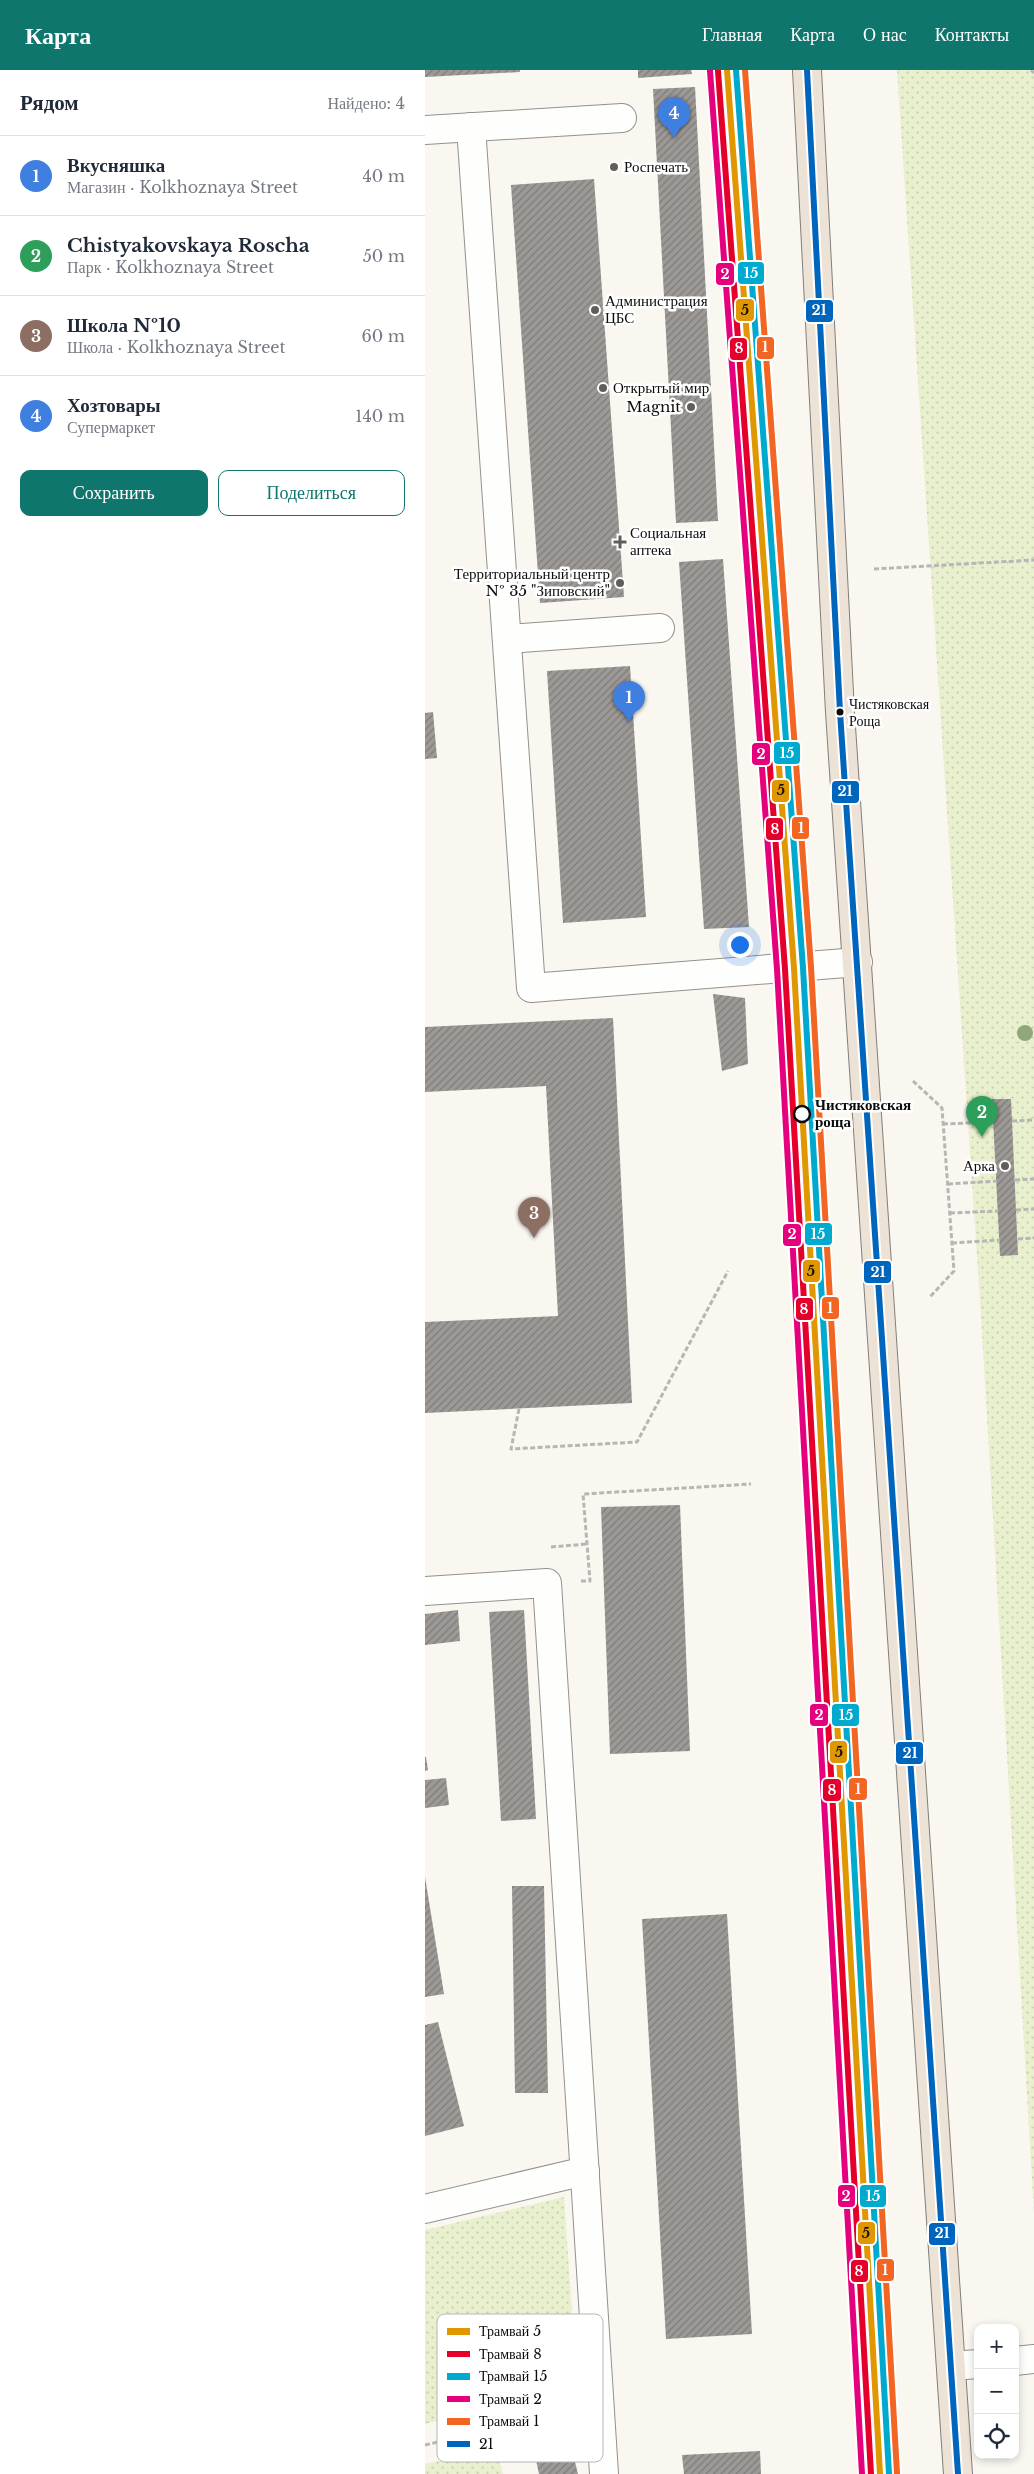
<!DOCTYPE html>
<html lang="ru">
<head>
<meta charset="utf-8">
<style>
  :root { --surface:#fff; --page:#f2f2f3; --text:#1f2937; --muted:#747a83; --line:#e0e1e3; --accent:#0f766e }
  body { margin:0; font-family:"Libre Baskerville",serif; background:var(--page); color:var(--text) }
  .controls { position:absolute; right:15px; bottom:15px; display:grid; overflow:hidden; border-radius:10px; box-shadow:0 2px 8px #0003 }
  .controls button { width:45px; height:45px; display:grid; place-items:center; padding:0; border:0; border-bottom:1px solid var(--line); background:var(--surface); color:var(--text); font:25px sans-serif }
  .you { position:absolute; left:314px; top:874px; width:18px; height:18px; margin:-12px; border:4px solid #fff; border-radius:50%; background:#1a73e8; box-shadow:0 0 0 8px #1a73e833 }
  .badge { display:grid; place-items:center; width:32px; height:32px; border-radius:50%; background:var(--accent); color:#fff; font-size:16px; font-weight:700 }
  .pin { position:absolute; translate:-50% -41px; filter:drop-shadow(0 1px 2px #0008) }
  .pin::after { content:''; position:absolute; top:26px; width:18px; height:15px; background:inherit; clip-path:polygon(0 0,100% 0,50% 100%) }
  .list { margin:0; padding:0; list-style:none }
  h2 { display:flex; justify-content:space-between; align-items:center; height:65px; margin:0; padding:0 20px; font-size:21px }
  h2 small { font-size:16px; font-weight:400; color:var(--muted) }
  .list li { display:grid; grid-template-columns:32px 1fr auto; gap:15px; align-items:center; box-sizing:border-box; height:80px; padding:0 20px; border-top:1px solid var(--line) }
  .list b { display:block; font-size:19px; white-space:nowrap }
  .list p { margin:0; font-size:16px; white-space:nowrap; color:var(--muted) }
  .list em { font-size:16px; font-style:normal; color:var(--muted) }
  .actions { display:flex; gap:10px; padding:15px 20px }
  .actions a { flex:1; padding:11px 0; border:1px solid var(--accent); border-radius:10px; text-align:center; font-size:18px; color:var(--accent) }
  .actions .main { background:var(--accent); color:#fff }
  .icon { flex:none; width:28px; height:28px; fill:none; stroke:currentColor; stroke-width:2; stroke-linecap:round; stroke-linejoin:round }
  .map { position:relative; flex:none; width:609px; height:2404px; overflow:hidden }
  header { display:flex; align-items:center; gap:30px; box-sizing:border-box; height:70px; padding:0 25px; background:var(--accent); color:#fff }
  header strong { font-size:24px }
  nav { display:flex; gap:28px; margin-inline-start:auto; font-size:18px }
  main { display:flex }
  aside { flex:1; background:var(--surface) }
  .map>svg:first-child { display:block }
  .park { fill:url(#park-dots) }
  .building { fill:url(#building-hatch) }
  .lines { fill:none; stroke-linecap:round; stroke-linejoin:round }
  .minor-casing { stroke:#93918f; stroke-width:30 }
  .major-casing { stroke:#807f7c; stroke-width:30 }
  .path { stroke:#b7b6b5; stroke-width:3; stroke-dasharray:5 2.5; stroke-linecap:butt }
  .minor { stroke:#fefefd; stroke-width:28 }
  .major { stroke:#ece3d6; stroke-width:28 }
  .bus-1-casing { stroke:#fff; stroke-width:10 }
  .bus-1 { stroke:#0065bd; stroke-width:6 }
  .tram-1-casing { stroke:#fff; stroke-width:10 }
  .tram-2-casing { stroke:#fff; stroke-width:10 }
  .tram-3-casing { stroke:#fff; stroke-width:10 }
  .tram-4-casing { stroke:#fff; stroke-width:10 }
  .tram-5-casing { stroke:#fff; stroke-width:10 }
  .tram-1 { stroke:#e09701; stroke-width:6 }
  .tram-2 { stroke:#e4002b; stroke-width:6 }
  .tram-3 { stroke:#00a9ce; stroke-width:6 }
  .tram-4 { stroke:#e5007d; stroke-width:6 }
  .tram-5 { stroke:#f26522; stroke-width:6 }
  .tree { fill:#8fa77a }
  .poi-dot { fill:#5f5e5c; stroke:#fff; stroke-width:2 }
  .bus-dot { fill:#0c0c0c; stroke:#fff; stroke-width:2 }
  .stop-dot { fill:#fff; stroke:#0c0c0c; stroke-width:2.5 }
  .labels { text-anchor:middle; stroke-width:5; stroke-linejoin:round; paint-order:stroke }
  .bus-label { font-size:14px; fill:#0c0c0c; stroke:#fff; text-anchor:start }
  .poi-label { font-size:15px; fill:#0c0c0c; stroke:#fff; text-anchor:start }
  .stop-label { font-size:15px; font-weight:bold; fill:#0c0c0c; stroke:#fff; text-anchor:start }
  .key { fill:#fff; stroke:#b6b6b6; stroke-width:1 }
  .key-label { font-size:14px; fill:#0c0c0c }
  .line-badge { stroke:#fff; stroke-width:2 }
  .badge-label { font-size:14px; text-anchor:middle; font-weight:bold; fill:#fff }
  .pale-badge-label { font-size:14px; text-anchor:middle; font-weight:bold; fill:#111 }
</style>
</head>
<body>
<header>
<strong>Карта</strong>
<nav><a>Главная</a><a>Карта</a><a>О нас</a><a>Контакты</a></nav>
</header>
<main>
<aside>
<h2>Рядом<small>Найдено: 4</small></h2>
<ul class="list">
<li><span class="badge" style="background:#3f7fe0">1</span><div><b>Вкусняшка</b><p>Магазин · Kolkhoznaya Street</p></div><em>40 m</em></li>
<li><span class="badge" style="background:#2e9e5b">2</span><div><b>Chistyakovskaya Roscha</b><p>Парк · Kolkhoznaya Street</p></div><em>50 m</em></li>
<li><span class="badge" style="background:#8d6e63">3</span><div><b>Школа №10</b><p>Школа · Kolkhoznaya Street</p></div><em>60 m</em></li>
<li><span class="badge" style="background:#3f7fe0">4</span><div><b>Хозтовары</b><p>Супермаркет</p></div><em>140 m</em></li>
</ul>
<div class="actions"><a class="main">Сохранить</a><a>Поделиться</a></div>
</aside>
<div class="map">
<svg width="609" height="2404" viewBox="0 0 609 2404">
  <defs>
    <pattern id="park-dots" width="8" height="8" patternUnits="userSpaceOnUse" patternTransform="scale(1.25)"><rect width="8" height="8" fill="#e9f0ce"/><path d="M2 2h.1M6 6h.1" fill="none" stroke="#c7cdb0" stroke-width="1.8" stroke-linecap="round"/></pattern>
    <pattern id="building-hatch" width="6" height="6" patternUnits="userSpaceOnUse" patternTransform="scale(1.25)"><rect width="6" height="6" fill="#9d9996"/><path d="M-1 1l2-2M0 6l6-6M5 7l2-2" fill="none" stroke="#7e7b79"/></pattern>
  </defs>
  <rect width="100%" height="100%" fill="#faf6f0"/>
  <g class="park">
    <path d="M472,0H609V2143L556,1245Z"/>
    <path d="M139,2127L152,2314L0,2354V2160Z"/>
    <path d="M71,2378L78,2404H0V2394Z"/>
  </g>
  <g class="building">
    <path d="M0,0H95V2L0,7Z"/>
    <path d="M213,0H266L267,4L213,8Z"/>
    <path d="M270,17L293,451L251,453L228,19Z"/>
    <path d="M169,109L199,527L115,533L86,115Z"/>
    <path d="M298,489L324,857L279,859L254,492Z"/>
    <path d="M205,596L221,847L138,853L122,601Z"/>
    <path d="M8,642L12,688L0,689V643Z"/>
    <path d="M288,924L320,928L323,994L297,1001Z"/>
    <path d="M188,948L207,1333L0,1343V1252L133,1246L121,1016L0,1022V957Z"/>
    <path d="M567,1029H586L593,1185L575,1186Z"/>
    <path d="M255,1435L265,1681L185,1684L176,1437Z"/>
    <path d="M33,1540L35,1571L0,1575V1544Z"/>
    <path d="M99,1540L111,1749L76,1751L64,1542Z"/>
    <path d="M0,1687H1L3,1700L0,1701Z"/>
    <path d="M21,1708L24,1735L0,1738V1710Z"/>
    <path d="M0,1807L19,1924L0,1927Z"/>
    <path d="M87,1816H119L123,2023H90Z"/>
    <path d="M302,1844L327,2264L241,2269L217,1849Z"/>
    <path d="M13,1952L39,2056L0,2066V1955Z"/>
    <path d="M146,2376L153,2404H114L110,2385Z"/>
    <path d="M335,2381L336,2404H259L257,2385Z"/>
  </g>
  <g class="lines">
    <g class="minor-casing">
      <g id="minor">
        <path d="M46,57L106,918L433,892"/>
        <path d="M0,60L197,48"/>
        <path d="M82,569L235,558"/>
        <path d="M0,1521L122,1513L179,2404"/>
        <path d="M0,2139L160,2101"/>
        <path d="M590,2291L609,2289"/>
        <path d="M527,2296L553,2294"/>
      </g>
    </g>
    <g class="major-casing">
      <path id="major" d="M382,0L415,642L533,2404"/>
    </g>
    <g class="path">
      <path d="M606,0L609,3"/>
      <path d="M449,499L609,490"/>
      <path d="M488,1011L517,1038L529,1201L504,1228"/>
      <path d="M587,1051L609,1050"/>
      <path d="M518,1054L568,1052"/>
      <path d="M590,1110L609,1109"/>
      <path d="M523,1114L572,1111"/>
      <path d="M591,1140L609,1139"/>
      <path d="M525,1143L573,1141"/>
      <path d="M593,1169L609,1168"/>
      <path d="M527,1173L575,1170"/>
      <path d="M94,1339L86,1379L212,1372L303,1201"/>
      <path d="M126,1477L162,1474"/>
      <path d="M156,1511H165L158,1424L326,1414"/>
      <path d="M0,2375L141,2343"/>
    </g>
    <use href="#minor" class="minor"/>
    <use href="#major" class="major"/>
    <g class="bus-1-casing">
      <path id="bus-1" d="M382,0L415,642L533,2404"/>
    </g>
    <use href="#bus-1" class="bus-1"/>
    <g class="tram-1-casing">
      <path id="tram-1" d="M302,0L369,898L455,2404"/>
    </g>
    <g class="tram-2-casing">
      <path id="tram-2" d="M293,1L360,899L446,2404"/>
    </g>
    <g class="tram-3-casing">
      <path id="tram-3" d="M311,0L378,898L464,2404"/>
    </g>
    <g class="tram-4-casing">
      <path id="tram-4" d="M285,1L352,899L437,2404"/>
    </g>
    <g class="tram-5-casing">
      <path id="tram-5" d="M320,0L386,897L472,2403"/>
    </g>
    <use href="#tram-1" class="tram-1"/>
    <use href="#tram-2" class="tram-2"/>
    <use href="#tram-3" class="tram-3"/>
    <use href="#tram-4" class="tram-4"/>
    <use href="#tram-5" class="tram-5"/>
  </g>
  <circle class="tree" cx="600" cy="963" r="8"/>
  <g class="poi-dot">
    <circle cx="189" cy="97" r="5"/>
    <circle cx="170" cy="240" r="5"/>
    <circle cx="178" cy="318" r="5"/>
    <circle cx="266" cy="337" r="5"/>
    <path d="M192.5 464.5h5v5h5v5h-5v5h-5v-5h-5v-5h5z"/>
    <circle cx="195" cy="513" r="5"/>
    <circle cx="580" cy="1096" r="5"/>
  </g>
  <circle class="bus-dot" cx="415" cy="642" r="4.5"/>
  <circle class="stop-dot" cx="377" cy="1044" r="8"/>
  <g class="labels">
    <g class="bus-label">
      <text x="424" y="639">Чистяковская<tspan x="424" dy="17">Роща</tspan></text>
    </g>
    <g class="poi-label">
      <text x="199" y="102">Роспечать</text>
      <text x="180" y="236">Администрация<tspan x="180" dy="17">ЦБС</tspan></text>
      <text x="188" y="323">Открытый мир</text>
      <text x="256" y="342" text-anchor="end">Magnit</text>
      <text x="205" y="468">Социальная<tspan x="205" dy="17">аптека</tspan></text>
      <text x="185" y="509" text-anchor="end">Территориальный центр<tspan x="185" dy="17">№ 35 "Зиповский"</tspan></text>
      <text x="570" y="1101" text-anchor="end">Арка</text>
    </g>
    <g class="stop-label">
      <text x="390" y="1040">Чистяковская<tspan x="390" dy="17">роща</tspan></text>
    </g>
  </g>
  <rect x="12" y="2244" width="166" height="148" rx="8" class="key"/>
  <rect x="22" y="2258" width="23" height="7" fill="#e09701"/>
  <rect x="22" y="2281" width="23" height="6" fill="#e4002b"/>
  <rect x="22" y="2303" width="23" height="7" fill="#00a9ce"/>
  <rect x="22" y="2326" width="23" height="6" fill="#e5007d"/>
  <rect x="22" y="2348" width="23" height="7" fill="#f26522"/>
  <rect x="22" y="2371" width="23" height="6" fill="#0065bd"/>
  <g class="key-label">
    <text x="54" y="2266">Трамвай 5</text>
    <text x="54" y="2289">Трамвай 8</text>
    <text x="54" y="2311">Трамвай 15</text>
    <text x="54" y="2334">Трамвай 2</text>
    <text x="54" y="2356">Трамвай 1</text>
    <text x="54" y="2379">21</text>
  </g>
  <g class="line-badge">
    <rect x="312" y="191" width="28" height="24" rx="5" fill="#00a9ce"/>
    <rect x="290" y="192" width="20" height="24" rx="5" fill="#e5007d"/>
    <rect x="310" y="228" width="20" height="24" rx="5" fill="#e09701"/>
    <rect x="380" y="229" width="29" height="24" rx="5" fill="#0065bd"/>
    <rect x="331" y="266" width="19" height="24" rx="5" fill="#f26522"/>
    <rect x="304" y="267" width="19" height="24" rx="5" fill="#e4002b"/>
    <rect x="348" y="671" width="28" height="24" rx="5" fill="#00a9ce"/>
    <rect x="326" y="672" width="20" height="24" rx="5" fill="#e5007d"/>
    <rect x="346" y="709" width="19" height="24" rx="5" fill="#e09701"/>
    <rect x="406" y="710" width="29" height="24" rx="5" fill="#0065bd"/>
    <rect x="366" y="746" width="19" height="24" rx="5" fill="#f26522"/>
    <rect x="340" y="747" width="19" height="24" rx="5" fill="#e4002b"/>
    <rect x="379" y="1152" width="29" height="24" rx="5" fill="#00a9ce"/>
    <rect x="357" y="1153" width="20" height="24" rx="5" fill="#e5007d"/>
    <rect x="377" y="1189" width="19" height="24" rx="5" fill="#e09701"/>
    <rect x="438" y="1190" width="29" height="24" rx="5" fill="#0065bd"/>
    <rect x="396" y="1226" width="19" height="24" rx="5" fill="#f26522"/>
    <rect x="370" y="1227" width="19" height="24" rx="5" fill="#e4002b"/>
    <rect x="406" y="1633" width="29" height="24" rx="5" fill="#00a9ce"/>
    <rect x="384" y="1633" width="20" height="24" rx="5" fill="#e5007d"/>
    <rect x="404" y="1670" width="19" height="24" rx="5" fill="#e09701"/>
    <rect x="470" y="1671" width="29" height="24" rx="5" fill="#0065bd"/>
    <rect x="423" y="1707" width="20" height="24" rx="5" fill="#f26522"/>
    <rect x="397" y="1708" width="20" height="24" rx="5" fill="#e4002b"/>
    <rect x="434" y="2114" width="28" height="24" rx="5" fill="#00a9ce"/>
    <rect x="412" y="2114" width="19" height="24" rx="5" fill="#e5007d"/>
    <rect x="432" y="2151" width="19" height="24" rx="5" fill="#e09701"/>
    <rect x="503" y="2152" width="28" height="24" rx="5" fill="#0065bd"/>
    <rect x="451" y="2188" width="19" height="24" rx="5" fill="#f26522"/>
    <rect x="425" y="2189" width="19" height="24" rx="5" fill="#e4002b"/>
  </g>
  <g class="badge-label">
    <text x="326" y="208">15</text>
    <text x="300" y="209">2</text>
    <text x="394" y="245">21</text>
    <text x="340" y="282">1</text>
    <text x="314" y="283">8</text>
    <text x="362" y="688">15</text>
    <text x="336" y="689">2</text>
    <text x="420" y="726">21</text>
    <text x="376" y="763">1</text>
    <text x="350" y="764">8</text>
    <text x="393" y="1169">15</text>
    <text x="367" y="1169">2</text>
    <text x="453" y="1207">21</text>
    <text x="405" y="1243">1</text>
    <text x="379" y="1244">8</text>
    <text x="421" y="1650">15</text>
    <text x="394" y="1650">2</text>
    <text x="485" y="1688">21</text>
    <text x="433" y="1724">1</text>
    <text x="407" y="1725">8</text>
    <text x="448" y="2131">15</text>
    <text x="421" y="2131">2</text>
    <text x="517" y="2168">21</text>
    <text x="460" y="2205">1</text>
    <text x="434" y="2206">8</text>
  </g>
  <g class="pale-badge-label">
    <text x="320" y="245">5</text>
    <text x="356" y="725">5</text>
    <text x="386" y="1206">5</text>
    <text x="414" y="1687">5</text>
    <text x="441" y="2168">5</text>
  </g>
</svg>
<div class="controls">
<button>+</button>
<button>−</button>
<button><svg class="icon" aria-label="locate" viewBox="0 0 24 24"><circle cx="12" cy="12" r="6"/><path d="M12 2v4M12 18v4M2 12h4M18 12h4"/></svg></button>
</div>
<div class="you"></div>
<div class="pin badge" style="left:204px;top:652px;background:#3f7fe0">1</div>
<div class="pin badge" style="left:557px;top:1067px;background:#2e9e5b">2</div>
<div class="pin badge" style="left:109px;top:1168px;background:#8d6e63">3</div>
<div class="pin badge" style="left:249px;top:68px;background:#3f7fe0">4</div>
</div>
</main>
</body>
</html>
